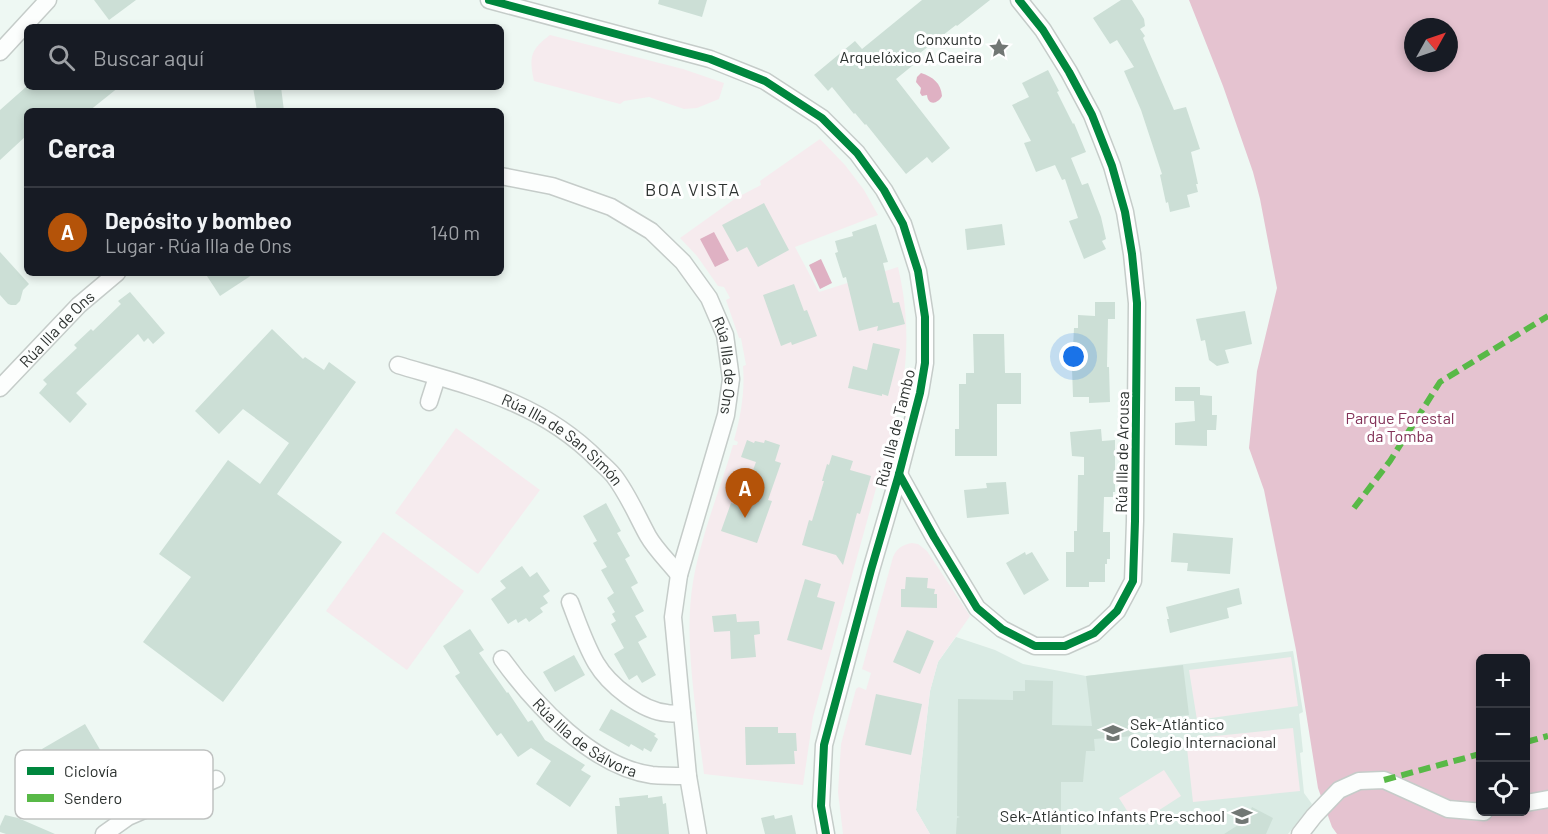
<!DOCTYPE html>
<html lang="es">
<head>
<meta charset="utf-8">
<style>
  :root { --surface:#171b24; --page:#242831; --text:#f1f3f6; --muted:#9ea1a6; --line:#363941; --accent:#b45309 }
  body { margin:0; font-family:Barlow,sans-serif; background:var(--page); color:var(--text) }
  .controls { position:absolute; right:18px; bottom:18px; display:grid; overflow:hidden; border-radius:9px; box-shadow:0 3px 9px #0003 }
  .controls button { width:54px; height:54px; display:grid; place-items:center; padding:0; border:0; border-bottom:2px solid var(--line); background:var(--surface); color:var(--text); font:30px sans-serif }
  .compass { position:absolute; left:1404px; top:18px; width:54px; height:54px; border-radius:50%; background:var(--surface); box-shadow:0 3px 9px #0003; rotate:50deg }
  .you { position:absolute; left:1074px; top:357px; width:21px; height:21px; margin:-15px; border:4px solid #fff; border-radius:50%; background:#1a73e8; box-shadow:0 0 0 9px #1a73e833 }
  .badge { display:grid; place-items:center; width:39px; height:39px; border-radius:50%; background:var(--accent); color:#fff; font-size:20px; font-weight:700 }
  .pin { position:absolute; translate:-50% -50px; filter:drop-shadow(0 2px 3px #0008) }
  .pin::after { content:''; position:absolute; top:32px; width:21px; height:18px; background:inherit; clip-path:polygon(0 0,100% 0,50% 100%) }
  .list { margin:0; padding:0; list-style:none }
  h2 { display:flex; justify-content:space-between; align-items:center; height:78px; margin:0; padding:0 24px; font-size:26px }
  h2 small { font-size:20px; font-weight:400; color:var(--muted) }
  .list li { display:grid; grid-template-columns:39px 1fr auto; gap:18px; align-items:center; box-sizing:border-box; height:90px; padding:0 24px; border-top:2px solid var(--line) }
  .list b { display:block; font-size:22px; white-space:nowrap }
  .list p { margin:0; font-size:20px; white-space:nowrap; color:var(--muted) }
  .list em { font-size:20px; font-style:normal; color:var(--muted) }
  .icon { flex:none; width:33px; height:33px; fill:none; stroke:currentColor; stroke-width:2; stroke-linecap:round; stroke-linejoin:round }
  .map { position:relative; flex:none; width:1548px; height:834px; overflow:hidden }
  .search { position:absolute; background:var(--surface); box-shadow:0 3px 9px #0003; left:24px; top:24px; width:480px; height:66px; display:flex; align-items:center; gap:15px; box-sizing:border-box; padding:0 21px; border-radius:9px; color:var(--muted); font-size:22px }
  .panel { position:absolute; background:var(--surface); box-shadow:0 3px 9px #0003; left:24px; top:108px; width:480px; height:168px; border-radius:9px }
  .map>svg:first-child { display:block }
  .built { fill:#daebe4 }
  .green { fill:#f6ebee }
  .forest { fill:#e5c3d0; fill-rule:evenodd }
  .water { fill:#dfb1c3 }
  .building { fill:#ccdfd6 }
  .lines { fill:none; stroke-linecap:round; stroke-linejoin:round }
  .minor-casing { stroke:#c5ccc9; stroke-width:19 }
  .minor { stroke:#fcfefd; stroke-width:16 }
  .quiet { stroke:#58b947; stroke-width:6; stroke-dasharray:12 6; stroke-linecap:butt }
  .cycleway-casing { stroke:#fff; stroke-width:11 }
  .cycleway { stroke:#00873e; stroke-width:8 }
  .labels { text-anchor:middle; stroke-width:6; stroke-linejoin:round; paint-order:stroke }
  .poi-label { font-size:16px; fill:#2d3230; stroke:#fff; text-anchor:end }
  .street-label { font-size:16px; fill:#2d3230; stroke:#fff }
  .park-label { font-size:16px; fill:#833258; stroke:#fff }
  .neighbourhood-label { font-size:18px; letter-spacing:1.5px; fill:#2d3230; stroke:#fff }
  .key { fill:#fff; stroke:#c0c2c1; stroke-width:1.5 }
  .key-label { font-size:16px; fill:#2d3230 }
</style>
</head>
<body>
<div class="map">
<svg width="1548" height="834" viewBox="0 0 1548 834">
  <rect width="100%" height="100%" fill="#eef8f3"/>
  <path class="built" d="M956,637L995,650L1023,664L1086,676L1293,651L1303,712L1299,714L1303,752L1300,753L1304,793L1312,804L1288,834H930L916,810L930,691L938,662Z"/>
  <g class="green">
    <path d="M550,35L683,69L724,83L719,99L697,108L684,109L649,97L624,101L620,104L534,81C529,57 530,50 550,35Z"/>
    <path d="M820,139L845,165L864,190L878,215L795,247L819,292L898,267C909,314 909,358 899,405L813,717L803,785L704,774C697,715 683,641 693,582C701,535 720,490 733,445H737L738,442L734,440C741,416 745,391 743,366L746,365L741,338H739L726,300L730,298L724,287L718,286L697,256L680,238L736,198L761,185L760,181Z"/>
    <path d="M456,428L540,490L478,574L395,513Z"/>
    <path d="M383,532L464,591L407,670L326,611Z"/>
    <path d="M912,543L918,544L927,551L970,616L938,662L930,691L916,810L930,834H843L838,792L841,744L856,689L859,687L866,690L871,673L862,669L893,557C897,548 902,545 912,543Z"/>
    <path d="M1291,657L1298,706L1197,720L1189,670Z"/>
    <path d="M1293,728L1300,791L1193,802L1186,739Z"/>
    <path d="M1164,770L1181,796L1136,825L1119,798Z"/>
  </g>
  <path class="forest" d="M1189,0H1548V834H1337L1332,827L1318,788L1296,650L1264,490L1249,448L1257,371L1277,288L1260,199L1253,172L1223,86ZM1413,27H1449V63H1413ZM1480,658H1526V812H1480Z"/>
  <g class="water">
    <path d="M921,73C933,77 941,83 942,96C938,104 928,106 927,95L922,96L920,93L921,88L916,82L917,77Z"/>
    <path d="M714,232L729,260L715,267L700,239Z"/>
    <path d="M821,259L832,283L820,289L809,265Z"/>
  </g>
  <g class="building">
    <path d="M94,0H136L109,20Z"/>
    <path d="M659,0H707L702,17L658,4Z"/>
    <path d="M922,0H990L957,26L956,25L920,53L923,57L896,79L950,148L932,163L927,157L906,174L866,124L865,125L855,113L854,114L832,87L828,91L814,75L855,41L862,49Z"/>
    <path d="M1121,0H1132L1144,19L1145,26L1140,29L1145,36L1143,38L1174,110L1186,107L1200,149L1191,152L1198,184H1196L1198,192L1187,195L1190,207L1170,212L1168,202L1166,203L1160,175L1162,174L1141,110L1124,71L1134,67L1117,40L1110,44L1093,18Z"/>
    <path d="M1048,70L1059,91L1057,92L1073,124L1074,123L1086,152L1071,158L1082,185L1088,183L1101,217L1106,239L1102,241L1106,249L1084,259L1069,221L1078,218L1065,179L1062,180L1055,165L1036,172L1024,143L1031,141L1012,105L1029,97L1022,83Z"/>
    <path d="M26,87H119L89,111H27V135L0,160V110Z"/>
    <path d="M253,87H281L284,111H257Z"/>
    <path d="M764,203L789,250L758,267L747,247L737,252L722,225Z"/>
    <path d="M876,224L888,262L883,263L893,303L899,302L905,324L877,331L878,326L859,331L846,277L843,278L835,253L838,252L835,241L853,236L852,232Z"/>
    <path d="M1002,224L1005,245L967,250L965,229Z"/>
    <path d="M0,252L29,284L23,290L20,301L16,305H11L8,304L0,295Z"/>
    <path d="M205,273H255L220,296Z"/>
    <path d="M794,284L804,311L807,310L817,336L792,345L791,342L781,346L763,295Z"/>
    <path d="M130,292L165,333L153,344L148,338L144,342L138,334L76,393L87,404L70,423L39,393L47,384L43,380L77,348L74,345L91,329L93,331L121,304L118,301Z"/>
    <path d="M1095,302H1115V319H1108L1107,367H1109L1110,402L1089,403V397H1073L1072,368L1074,328H1078V315L1095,316Z"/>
    <path d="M1245,311L1252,344L1225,350L1229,363L1217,366L1209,360L1205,340L1201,341L1196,319Z"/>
    <path d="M272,329L303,359L305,357L324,370L329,362L356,382L277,494L342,542L223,702L143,642L191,577L159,554L228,460L260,484L289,443L243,409L219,434L195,411Z"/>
    <path d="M973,334H1004L1005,373H1021V404H997V456H955V429H959V384H966V373H974Z"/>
    <path d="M873,343L900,349L888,396L882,394V396L848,388L853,366L867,370Z"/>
    <path d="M1175,387H1200V395L1212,396V415H1217L1216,430H1207V446L1175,445V423L1195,421L1194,401H1175Z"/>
    <path d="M1101,429L1102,441L1115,440V492H1113V497H1104L1103,532H1110V559H1107V564H1105V582H1089V587H1066V552H1074V531H1077L1078,475H1084V457L1072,456L1070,432Z"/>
    <path d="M747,440L754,443L755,441L764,443L765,440L780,445L775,461L781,463L768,500L772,501L757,543L721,531L731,503L737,505L742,491L745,492L756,462L741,457Z"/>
    <path d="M832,455L853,461L850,470L871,476L860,514L857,513L843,565L836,555L802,545L809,520L812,521L824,481H822L827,464L829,465Z"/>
    <path d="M1006,482L1009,514L967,518L964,490L987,488L986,483Z"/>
    <path d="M606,503L621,531L617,533L630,556L625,559L638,583L631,587L644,611L635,616L647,637L638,642L656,675L642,683L637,675L629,680L614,654L624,648L611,624L616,621L612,614L615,612L607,598L614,593L601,570L607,567L593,543L597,541L583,516Z"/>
    <path d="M1173,533L1233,538L1230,574L1187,571L1188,563L1171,562Z"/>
    <path d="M1025,552L1026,555L1032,552L1049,580L1024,595L1006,563Z"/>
    <path d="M522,566L530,577L537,572L550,591L543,596L548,603L540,608L543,612L529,622L526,618L518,623L516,619L508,624L491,599L506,588L500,581Z"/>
    <path d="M906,577L928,578L927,588L935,589L934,594H937V608L901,607V589H905Z"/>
    <path d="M805,579L821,584L817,597L835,602L822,650L787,640Z"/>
    <path d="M1239,588L1242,604L1227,608L1229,618L1170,633L1167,619H1169L1166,607Z"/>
    <path d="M736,614L737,622L759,621L760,634L754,635L756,657L731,659L730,631L714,632L712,616Z"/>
    <path d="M470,629L484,650L479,653L507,693L508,692L528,722L532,720L545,740L585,765L581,770L591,776L570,807L536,784L551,761L531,748L518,757L501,733L497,736L455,676L460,673L443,646Z"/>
    <path d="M907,630L934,641L920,674L893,662Z"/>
    <path d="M574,655L585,675L555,692L543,672Z"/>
    <path d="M1183,665L1189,715L1132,721L1134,736L1094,739L1095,751H1086L1083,782H1061V834H956L957,818L960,817L957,816L958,699L1013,700V691H1025V680L1053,681L1052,725L1092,726L1086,676Z"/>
    <path d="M876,694L922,704L911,755L865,745Z"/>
    <path d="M611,709L656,734L654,736L658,739L651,752L644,748L643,751L631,744L629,747L599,730Z"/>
    <path d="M85,724L102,753L87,762L90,767L54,788L36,759L44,754L42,749Z"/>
    <path d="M745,727H778V733H796L797,751H794L795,764L746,765Z"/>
    <path d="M648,795V798L662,796L663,804L666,803L669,834H617L615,806H620L619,798Z"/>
    <path d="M1252,807L1273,818L1266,834H1224L1246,820Z"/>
    <path d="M5,815L18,818L55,834H6L0,832V826Z"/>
    <path d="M774,815L775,819L792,815L796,834H765L761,818Z"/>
  </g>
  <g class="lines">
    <g class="minor-casing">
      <g id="minor">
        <path d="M489,0L710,59L765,81L822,118L857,153L884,190L903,224L918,271L925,317V363L920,393L899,474L871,570L824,745L821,806L826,834"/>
        <path d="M0,52L48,0"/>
        <path id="s1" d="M501,176L552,186L611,207L651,231L683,262L709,298L725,335L731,379L726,415L679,575L673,617L688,776L698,834"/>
        <path id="s2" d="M398,365C472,387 541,402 598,460C603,465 609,470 614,476C628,494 637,516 648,536C656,550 669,562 679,575"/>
        <path id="s3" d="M0,388L79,305L117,273"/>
        <path d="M429,402L437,377"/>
        <path d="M899,474L934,537L977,608L1002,629L1035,646H1065L1094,633L1117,611L1133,581L1135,521L1137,303L1132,254L1125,212L1112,166L1092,115L1069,72L1043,30L1019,0"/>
        <path d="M570,602C578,623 585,644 596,663C609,685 642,711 667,713C672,714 677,713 682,713"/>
        <path id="s4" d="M502,659C535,705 593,767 652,775C663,776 676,776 688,776"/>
        <path d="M1526,803L1548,799"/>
        <path d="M104,834L128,817L216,779"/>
        <path d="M1300,834L1314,816L1339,790L1359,781L1384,780L1448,809L1484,812"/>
      </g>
    </g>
    <use href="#minor" class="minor"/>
    <g class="quiet">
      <path d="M1354,508L1390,461L1440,382L1548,316"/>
      <path d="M1526,742L1548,736"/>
      <path d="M1384,780L1480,754"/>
    </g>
    <g class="cycleway-casing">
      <g id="cycleway">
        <path d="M489,0L710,59L765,81L822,118L857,153L884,190L903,224L918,271L925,317V363L920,393L899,474L871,570L824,745L821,806L826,834"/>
        <path d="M899,474L934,537L977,608L1002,629L1035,646H1065L1094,633L1117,611L1133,581L1135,521L1137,303L1132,254L1125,212L1112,166L1092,115L1069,72L1043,30L1019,0"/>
      </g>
    </g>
    <use href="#cycleway" class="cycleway"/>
  </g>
  <defs>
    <g id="sight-bare" transform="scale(1.62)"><path d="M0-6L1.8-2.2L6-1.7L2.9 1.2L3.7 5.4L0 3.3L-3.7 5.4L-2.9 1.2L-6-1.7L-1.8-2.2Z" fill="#717774" stroke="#fff" stroke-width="2.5" paint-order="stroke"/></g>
    <g id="school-bare" transform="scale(1.62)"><path d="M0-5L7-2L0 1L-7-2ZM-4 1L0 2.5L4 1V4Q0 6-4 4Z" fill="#717774" stroke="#fff" stroke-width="2.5" paint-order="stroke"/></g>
  </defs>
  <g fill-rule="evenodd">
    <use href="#sight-bare" x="999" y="48"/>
    <use href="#school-bare" x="1113" y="733"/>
    <use href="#school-bare" x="1242" y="816"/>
  </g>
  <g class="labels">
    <g class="poi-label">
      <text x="982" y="45">Conxunto<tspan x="982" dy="18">Arquelóxico A Caeira</tspan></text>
      <text x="1130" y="730" text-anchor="start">Sek-Atlántico<tspan x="1130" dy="18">Colegio Internacional</tspan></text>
      <text x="1225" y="822">Sek-Atlántico Infants Pre-school</text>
    </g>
    <g class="street-label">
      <text dy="6" stroke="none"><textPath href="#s3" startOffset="82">Rúa Illa de Ons</textPath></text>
      <text dy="6" stroke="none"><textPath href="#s1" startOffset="321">Rúa Illa de Ons</textPath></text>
      <text transform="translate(895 428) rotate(-76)" y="6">Rúa Illa de Tambo</text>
      <text dy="6" stroke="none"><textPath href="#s2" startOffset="183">Rúa Illa de San Simón</textPath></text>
      <text transform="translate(1122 452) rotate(-89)" y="6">Rúa Illa de Arousa</text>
      <text dy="6" stroke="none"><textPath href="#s4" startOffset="116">Rúa Illa de Sálvora</textPath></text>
    </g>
    <g class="park-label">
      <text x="1400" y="424">Parque Forestal<tspan x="1400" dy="18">da Tomba</tspan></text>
    </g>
    <g class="neighbourhood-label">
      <text x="693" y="196">BOA VISTA</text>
    </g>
  </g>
  <rect x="15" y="750" width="198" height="69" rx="9" class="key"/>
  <rect x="27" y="767" width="27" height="8" fill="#00873e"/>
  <rect x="27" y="794" width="27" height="8" fill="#58b947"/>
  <g class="key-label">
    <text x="64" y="777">Ciclovía</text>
    <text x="64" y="804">Sendero</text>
  </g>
</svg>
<div class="controls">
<button>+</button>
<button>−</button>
<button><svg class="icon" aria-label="locate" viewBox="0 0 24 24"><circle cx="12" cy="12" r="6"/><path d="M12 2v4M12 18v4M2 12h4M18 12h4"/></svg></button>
</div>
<svg class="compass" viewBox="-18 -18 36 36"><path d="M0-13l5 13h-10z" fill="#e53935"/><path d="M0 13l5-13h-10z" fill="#9ea1a6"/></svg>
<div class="you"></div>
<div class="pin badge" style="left:745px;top:518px">A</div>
<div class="search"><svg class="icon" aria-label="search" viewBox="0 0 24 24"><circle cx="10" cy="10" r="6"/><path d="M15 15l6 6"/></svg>Buscar aquí</div>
<section class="panel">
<h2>Cerca<small></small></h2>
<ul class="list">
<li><span class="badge">A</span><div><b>Depósito y bombeo</b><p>Lugar · Rúa Illa de Ons</p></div><em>140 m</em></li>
</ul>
</section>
</div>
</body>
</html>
